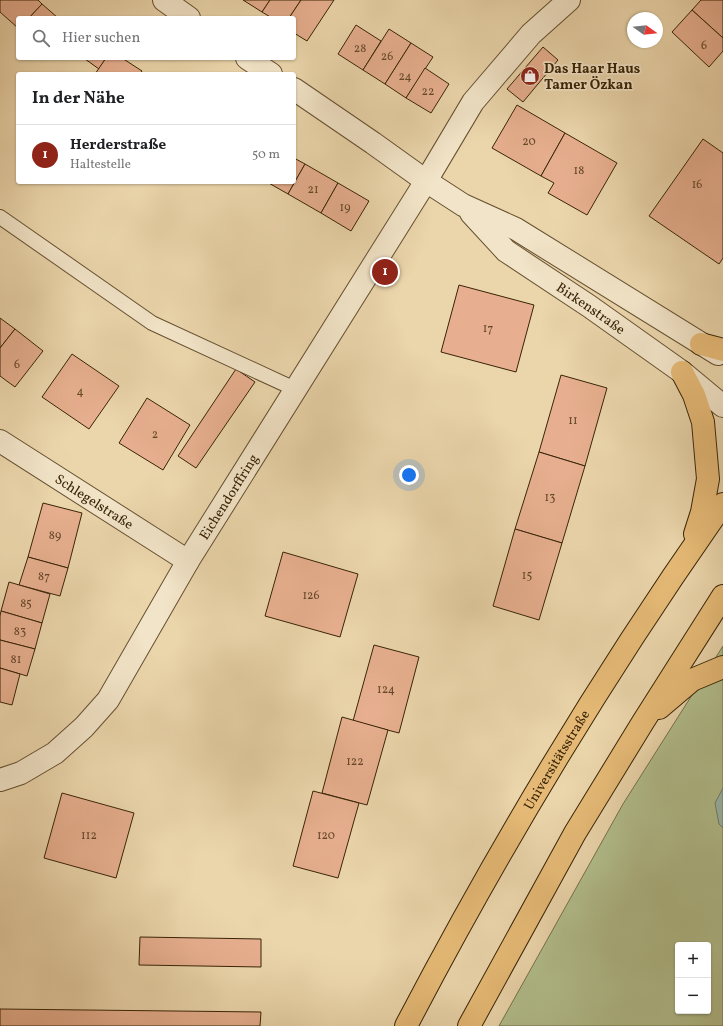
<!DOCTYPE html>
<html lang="de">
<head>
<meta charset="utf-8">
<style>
  :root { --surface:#fff; --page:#f6f6f6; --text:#202124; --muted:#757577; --line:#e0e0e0; --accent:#8f2418 }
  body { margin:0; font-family:Vollkorn,serif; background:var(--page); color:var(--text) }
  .controls { position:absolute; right:12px; bottom:12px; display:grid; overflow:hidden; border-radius:4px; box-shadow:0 1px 3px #0004 }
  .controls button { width:36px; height:36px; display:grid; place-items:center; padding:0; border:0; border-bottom:1px solid var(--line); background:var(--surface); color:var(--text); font:20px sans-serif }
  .compass { position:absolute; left:627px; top:12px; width:36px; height:36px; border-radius:50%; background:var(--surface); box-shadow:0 1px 3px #0004; rotate:105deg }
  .you { position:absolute; left:409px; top:475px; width:14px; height:14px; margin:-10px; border:3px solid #fff; border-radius:50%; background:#1a73e8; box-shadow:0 0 0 6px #1a73e833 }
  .badge { display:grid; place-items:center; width:26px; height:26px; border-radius:50%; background:var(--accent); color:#fff; font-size:13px; font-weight:700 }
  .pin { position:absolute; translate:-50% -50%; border:2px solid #fff; box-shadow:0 1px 4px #0006 }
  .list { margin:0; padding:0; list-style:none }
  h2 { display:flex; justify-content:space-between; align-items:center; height:52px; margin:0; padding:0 16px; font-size:17px }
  h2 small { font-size:13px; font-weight:400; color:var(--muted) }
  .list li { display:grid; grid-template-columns:26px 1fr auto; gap:12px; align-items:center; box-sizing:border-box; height:60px; padding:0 16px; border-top:1px solid var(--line) }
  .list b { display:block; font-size:15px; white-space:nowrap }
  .list p { margin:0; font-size:13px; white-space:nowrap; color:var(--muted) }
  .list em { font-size:13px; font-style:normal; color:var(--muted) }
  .icon { flex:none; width:22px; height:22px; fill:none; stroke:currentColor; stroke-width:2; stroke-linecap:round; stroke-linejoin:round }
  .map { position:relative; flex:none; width:723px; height:1026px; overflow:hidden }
  .search { position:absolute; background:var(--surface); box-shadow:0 1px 3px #0004; left:16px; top:16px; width:280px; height:44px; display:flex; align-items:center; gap:10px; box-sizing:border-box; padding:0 14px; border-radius:4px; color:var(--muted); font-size:15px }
  .panel { position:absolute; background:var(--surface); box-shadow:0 1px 3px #0004; left:16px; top:72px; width:280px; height:112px; border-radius:4px }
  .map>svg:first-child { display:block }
  .green { fill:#b2be8d; stroke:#75714a; fill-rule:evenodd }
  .water { fill:#98b8ac; stroke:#727d6a }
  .building { fill:#e7af8f; stroke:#382407 }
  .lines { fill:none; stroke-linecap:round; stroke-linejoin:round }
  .service-casing { stroke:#655030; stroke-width:16 }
  .minor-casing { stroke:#655030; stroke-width:24 }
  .primary-casing { stroke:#382407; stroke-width:24 }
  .service { stroke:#f2e4c8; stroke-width:14 }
  .minor { stroke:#f2e4c8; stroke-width:22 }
  .primary { stroke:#e6ba76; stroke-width:22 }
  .labels { text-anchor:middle; stroke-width:3.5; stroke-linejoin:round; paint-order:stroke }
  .number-label { font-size:12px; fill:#644729 }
  .poi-label { font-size:14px; font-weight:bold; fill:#382407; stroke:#f2e4c8; text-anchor:start }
  .street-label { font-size:14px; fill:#382407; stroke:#f2e4c8 }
</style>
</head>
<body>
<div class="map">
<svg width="723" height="1026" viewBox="0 0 723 1026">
  <rect width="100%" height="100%" fill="#ebd5ab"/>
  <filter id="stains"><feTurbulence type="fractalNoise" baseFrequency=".005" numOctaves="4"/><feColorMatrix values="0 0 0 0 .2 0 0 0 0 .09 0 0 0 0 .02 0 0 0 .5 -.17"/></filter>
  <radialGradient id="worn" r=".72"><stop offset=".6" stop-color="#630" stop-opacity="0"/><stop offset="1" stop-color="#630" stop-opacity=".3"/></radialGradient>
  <path class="green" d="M723,646V1026H499L623,804ZM678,945H708V1011H678Z"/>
  <path class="water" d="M723,788V828L719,824L715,803Z"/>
  <g class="building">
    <path d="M0,0H38L42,4L29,18H18V28L0,12Z"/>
    <path d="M243,0H270L262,12Z"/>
    <path d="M270,0H301L289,18H272L262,12Z"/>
    <path d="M301,0H334L307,41L294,33V18H289Z"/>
    <path d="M701,0H723V38L692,10Z"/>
    <path d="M42,4L58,18H29Z"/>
    <path d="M692,10L723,38V51L709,67L672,32Z"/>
    <path d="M356,25L381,41L363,70L338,54Z"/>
    <path d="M389,29L411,43L385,84L363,70Z"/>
    <path d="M411,43L433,57L406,98L385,84Z"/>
    <path d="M543,47L558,60L523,102L507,89Z"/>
    <path d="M86,58H106L99,69L85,59Z"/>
    <path d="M106,58H122L142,71L140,74H95Z"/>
    <path d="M425,68L449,84L431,113L406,98Z"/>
    <path d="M517,105L565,133L541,176L492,148Z"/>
    <path d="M565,133L617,163L587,215L548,193L554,183L541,176Z"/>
    <path d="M703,139L723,153V258L719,264L649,216Z"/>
    <path d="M294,158L305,164L288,194L267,182H294Z"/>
    <path d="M305,164L338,183L321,213L288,194Z"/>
    <path d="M338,183L369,201L351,231L321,213Z"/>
    <path d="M459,285L534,305L516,372L441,352Z"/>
    <path d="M0,318L15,329L0,348Z"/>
    <path d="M15,329L43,351L15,387L0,376V348Z"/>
    <path d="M72,354L119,386L89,429L42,397Z"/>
    <path d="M236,369L255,382L196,468L178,456Z"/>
    <path d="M561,375L607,388L585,466L539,452Z"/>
    <path d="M147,398L190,425L163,470L119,443Z"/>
    <path d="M539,452L585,466L562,543L515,529Z"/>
    <path d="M43,503L82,513L68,568L28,557Z"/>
    <path d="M515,529L562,543L539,620L493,606Z"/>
    <path d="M283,552L358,574L340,637L265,616Z"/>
    <path d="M28,557L68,568L60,596L19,585Z"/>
    <path d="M9,582L50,594L42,623L1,611Z"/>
    <path d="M1,611L42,623L35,649L0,640V616Z"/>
    <path d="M0,640L35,649L27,676L0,668Z"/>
    <path d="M374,645L419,657L399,733L353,721Z"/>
    <path d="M0,668L20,674L12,705L0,702Z"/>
    <path d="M342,717L388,730L367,805L322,793Z"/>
    <path d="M313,791L359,803L338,878L293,866Z"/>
    <path d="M62,793L134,813L116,878L44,858Z"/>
    <path d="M140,937L261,939V967L139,965Z"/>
    <path d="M0,1009L261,1012L260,1026H0Z"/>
  </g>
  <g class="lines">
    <g class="service-casing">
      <path id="service" d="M0,217L152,323L295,389"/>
    </g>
    <g class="minor-casing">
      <g id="minor">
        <path d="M164,0L189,18"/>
        <path d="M247,58L271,74"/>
        <path d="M294,89L373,143L426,181L463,205L516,229L718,354"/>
        <path id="s1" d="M471,213L506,251L589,306L682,372L723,406"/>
        <path id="s2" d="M0,441L188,561"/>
        <path id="s3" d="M0,780L21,773L55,753L84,727L108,700L188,561L426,181L473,102L531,34L569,0"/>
      </g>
    </g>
    <g class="primary-casing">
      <g id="primary">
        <path d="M701,344L723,350"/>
        <path d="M682,372L694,395L703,422L708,479L702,512L695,534"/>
        <path d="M659,708L692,680L723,667"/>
        <path id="s4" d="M406,1026C500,846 606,670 723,504"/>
        <path d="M469,1026L575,833L643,722L723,596"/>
      </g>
    </g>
    <use href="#service" class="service"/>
    <use href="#minor" class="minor"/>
    <use href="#primary" class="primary"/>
  </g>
  <defs>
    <g id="shop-disc" transform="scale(1)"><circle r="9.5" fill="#8f2418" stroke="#f2e4c8"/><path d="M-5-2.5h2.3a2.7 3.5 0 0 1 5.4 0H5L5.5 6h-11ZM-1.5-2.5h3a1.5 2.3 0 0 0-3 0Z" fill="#fff"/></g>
  </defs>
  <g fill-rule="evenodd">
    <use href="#shop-disc" x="530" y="76"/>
  </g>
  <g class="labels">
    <g class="number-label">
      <text x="704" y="49">6</text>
      <text x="360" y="52">28</text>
      <text x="387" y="60">26</text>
      <text x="405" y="80">24</text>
      <text x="428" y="95">22</text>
      <text x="529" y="145">20</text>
      <text x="579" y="174">18</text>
      <text x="697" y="188">16</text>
      <text x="313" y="193">21</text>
      <text x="345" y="211">19</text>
      <text x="488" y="332">17</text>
      <text x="17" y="368">6</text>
      <text x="80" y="395">4</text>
      <text x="573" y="424">11</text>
      <text x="155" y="438">2</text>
      <text x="550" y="501">13</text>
      <text x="55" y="539">89</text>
      <text x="527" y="579">15</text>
      <text x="44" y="580">87</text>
      <text x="311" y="599">126</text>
      <text x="26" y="607">85</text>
      <text x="20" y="635">83</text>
      <text x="16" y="663">81</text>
      <text x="386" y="693">124</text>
      <text x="355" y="765">122</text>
      <text x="89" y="839">112</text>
      <text x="326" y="839">120</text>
    </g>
    <g class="poi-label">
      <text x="544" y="73">Das Haar Haus<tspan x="544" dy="16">Tamer Özkan</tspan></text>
    </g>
    <g class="street-label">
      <text dy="5" stroke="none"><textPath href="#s1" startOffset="154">Birkenstraße</textPath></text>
      <text dy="5" stroke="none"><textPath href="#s3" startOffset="373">Eichendorffring</textPath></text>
      <text dy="5" stroke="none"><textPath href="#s2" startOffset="112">Schlegelstraße</textPath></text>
      <text dy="5" stroke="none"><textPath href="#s4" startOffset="306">Universitätsstraße</textPath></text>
    </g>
  </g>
  <rect width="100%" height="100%" filter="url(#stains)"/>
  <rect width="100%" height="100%" fill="url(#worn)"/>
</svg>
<div class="controls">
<button>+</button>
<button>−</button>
</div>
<svg class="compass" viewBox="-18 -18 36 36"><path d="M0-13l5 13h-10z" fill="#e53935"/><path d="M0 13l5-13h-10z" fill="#757577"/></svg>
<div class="you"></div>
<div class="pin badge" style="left:385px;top:272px">1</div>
<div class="search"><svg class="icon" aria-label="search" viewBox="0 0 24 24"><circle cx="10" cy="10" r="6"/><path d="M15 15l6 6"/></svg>Hier suchen</div>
<section class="panel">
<h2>In der Nähe<small></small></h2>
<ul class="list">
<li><span class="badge">1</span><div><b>Herderstraße</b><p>Haltestelle</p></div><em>50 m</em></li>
</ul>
</section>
</div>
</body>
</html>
